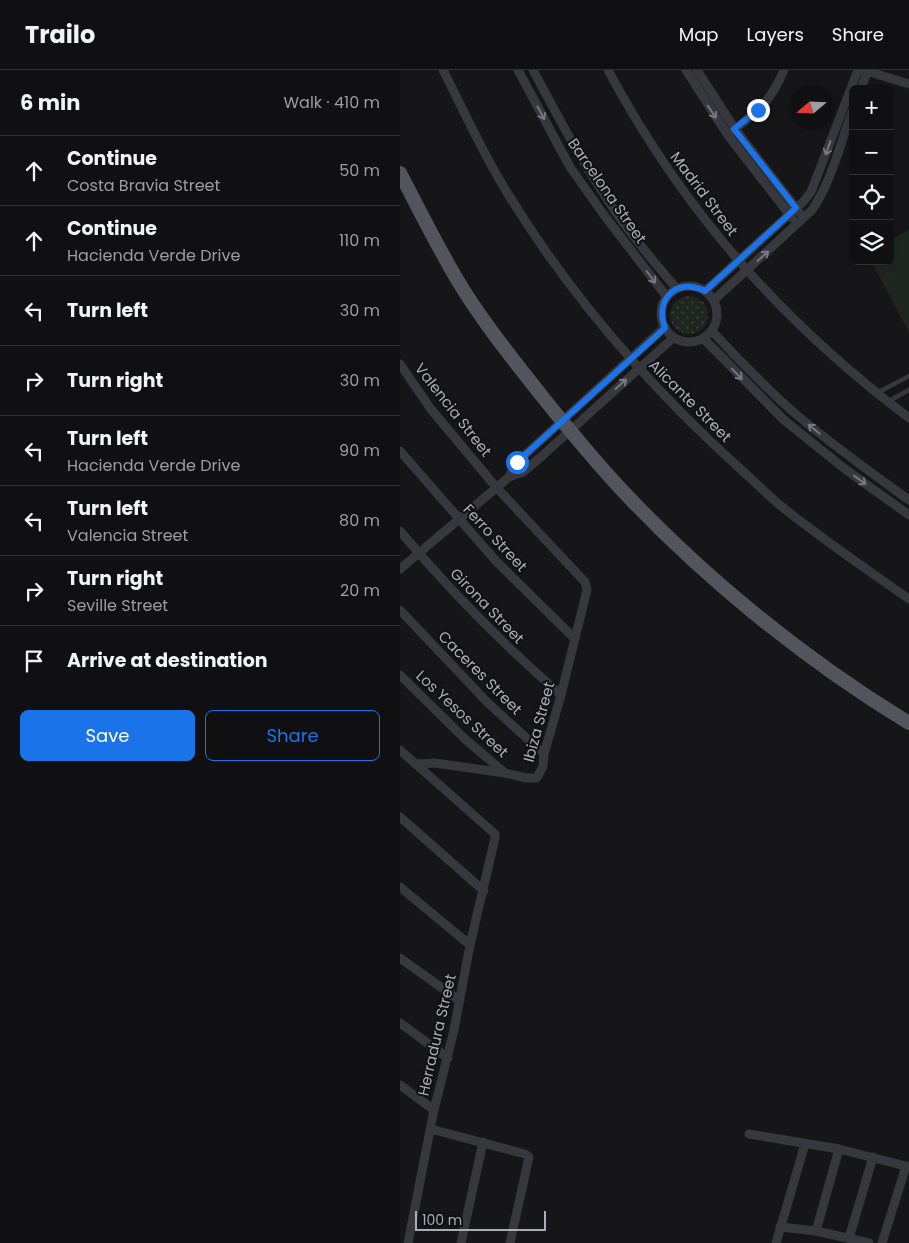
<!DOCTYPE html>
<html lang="en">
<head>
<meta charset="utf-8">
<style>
  :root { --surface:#101012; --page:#19191b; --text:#f1f3f6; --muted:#9c9d9f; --line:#303032; --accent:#1a73e8 }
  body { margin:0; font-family:Poppins,sans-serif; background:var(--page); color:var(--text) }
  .controls { position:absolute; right:15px; top:15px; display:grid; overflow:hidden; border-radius:8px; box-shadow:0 2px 8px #0003 }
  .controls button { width:45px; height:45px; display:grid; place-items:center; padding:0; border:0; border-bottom:1px solid var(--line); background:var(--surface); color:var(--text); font:25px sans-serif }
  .compass { position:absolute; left:389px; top:15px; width:45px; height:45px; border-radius:50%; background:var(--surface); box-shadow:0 2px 8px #0003; rotate:251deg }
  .scale { position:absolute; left:15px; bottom:12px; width:131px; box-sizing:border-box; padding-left:5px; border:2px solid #a8adb8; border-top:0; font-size:14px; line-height:18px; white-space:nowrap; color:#a8adb8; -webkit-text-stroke:4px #111113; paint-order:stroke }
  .stop { position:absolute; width:15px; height:15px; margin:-11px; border:4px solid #1a73e8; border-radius:50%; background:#fff }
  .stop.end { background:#1a73e8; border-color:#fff; box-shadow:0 1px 5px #0008 }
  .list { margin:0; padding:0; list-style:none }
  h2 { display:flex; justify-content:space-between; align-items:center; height:65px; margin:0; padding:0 20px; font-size:21px }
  h2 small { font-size:16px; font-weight:400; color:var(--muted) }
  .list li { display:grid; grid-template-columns:32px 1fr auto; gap:15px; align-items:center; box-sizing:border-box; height:70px; padding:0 20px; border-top:1px solid var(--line) }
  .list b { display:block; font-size:19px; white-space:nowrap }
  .list p { margin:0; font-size:16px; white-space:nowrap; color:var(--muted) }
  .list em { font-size:16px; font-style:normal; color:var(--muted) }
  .actions { display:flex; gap:10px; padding:15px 20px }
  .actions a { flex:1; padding:11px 0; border:1px solid var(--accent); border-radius:8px; text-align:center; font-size:18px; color:var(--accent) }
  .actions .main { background:var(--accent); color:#fff }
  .icon { flex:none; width:28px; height:28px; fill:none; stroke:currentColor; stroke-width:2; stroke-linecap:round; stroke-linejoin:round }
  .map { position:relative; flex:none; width:509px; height:1173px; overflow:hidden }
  header { display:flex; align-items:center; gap:30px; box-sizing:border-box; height:70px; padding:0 25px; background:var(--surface); border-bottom:1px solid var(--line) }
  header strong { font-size:24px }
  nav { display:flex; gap:28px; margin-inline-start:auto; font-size:18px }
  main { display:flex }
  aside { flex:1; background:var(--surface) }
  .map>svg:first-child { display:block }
  .grass { fill:url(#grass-dots) }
  .pitch { fill:#1e261f }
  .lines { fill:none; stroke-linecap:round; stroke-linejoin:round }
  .lane { stroke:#37383d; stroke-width:4.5 }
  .street { stroke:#37383d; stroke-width:9 }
  .primary { stroke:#53555c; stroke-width:14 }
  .oneway { stroke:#757881 }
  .route { stroke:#1a73e8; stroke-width:6 }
  .labels { text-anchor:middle; stroke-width:4; stroke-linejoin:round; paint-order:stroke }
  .street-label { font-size:15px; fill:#a8adb8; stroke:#111113 }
</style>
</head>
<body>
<header>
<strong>Trailo</strong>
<nav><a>Map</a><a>Layers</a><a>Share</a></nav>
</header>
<main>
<aside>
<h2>6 min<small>Walk · 410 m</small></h2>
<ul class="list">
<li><svg class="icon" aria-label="ahead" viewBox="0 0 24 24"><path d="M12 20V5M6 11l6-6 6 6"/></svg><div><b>Continue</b><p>Costa Bravia Street</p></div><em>50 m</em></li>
<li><svg class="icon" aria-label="ahead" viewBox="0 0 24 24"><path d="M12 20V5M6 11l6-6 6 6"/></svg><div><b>Continue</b><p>Hacienda Verde Drive</p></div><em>110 m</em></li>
<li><svg class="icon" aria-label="left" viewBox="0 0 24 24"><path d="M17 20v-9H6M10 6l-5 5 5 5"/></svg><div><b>Turn left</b></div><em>30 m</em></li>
<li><svg class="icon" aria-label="right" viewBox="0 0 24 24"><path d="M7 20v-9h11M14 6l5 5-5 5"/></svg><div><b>Turn right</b></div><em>30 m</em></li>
<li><svg class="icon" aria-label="left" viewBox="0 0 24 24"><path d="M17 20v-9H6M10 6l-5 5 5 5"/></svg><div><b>Turn left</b><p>Hacienda Verde Drive</p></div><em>90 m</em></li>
<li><svg class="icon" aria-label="left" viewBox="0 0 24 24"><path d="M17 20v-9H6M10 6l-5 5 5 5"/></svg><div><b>Turn left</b><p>Valencia Street</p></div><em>80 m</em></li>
<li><svg class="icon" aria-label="right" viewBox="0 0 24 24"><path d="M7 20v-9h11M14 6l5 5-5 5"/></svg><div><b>Turn right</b><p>Seville Street</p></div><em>20 m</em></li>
<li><svg class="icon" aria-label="arrive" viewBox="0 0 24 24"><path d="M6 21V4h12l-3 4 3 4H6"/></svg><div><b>Arrive at destination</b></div></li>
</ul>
<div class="actions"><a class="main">Save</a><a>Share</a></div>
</aside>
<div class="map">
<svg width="509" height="1173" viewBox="0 0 509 1173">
  <defs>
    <pattern id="grass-dots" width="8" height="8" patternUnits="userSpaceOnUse" patternTransform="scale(1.25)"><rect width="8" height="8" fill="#1e261f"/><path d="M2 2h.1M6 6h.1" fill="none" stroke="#3c433d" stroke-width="1.8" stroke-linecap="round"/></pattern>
  </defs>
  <rect width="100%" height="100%" fill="#161618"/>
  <circle class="grass" cx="289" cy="245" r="19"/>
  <path class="pitch" d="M509,160V262L471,191H490V170Z"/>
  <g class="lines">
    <g class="lane">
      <path d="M477,323L509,306"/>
      <path d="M489,331L509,320"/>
    </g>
    <g class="street">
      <path d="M43,0C64,41 83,84 108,124C170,225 248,315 336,395C351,408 365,423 381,436C422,469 466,499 509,529"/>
      <path d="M118,0L170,97L204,145L267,227"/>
      <path d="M133,0C158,47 183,94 213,138C232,167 255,193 277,219"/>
      <path d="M208,0C284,142 381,251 509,348"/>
      <path d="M286,0L327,64L392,148"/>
      <path d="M297,0L335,59L399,142"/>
      <path d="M463,0L509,14"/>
      <path d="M461,19L468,0"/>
      <path d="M332,61C358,42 371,31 384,0"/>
      <circle cx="289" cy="244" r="28"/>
      <path d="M305,221L403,132L411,122L458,0"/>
      <path d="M314,230L412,140C432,111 440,73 453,40"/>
      <path d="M312,261C337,288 363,315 391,340C428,372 469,401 509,430"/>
      <path d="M304,269L384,350L445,399L509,445"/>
      <path d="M0,294L30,338L96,417L185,512L187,520L161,625L144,684L143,696L138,706L136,708H126L105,703L35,693L15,694"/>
      <path d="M0,381L96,491L175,569"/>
      <path d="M109,407L115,394L265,257"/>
      <path d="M0,461C49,520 103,574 161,625"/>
      <path d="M0,499L109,407L123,402L142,386L273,268"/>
      <path d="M0,540L88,633L144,684"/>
      <path d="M0,605L65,669L105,703"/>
      <path d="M0,680L95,764V768L70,875L54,960L34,1040L8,1173"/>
      <path d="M0,747L84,821"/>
      <path d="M0,817L70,875"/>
      <path d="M0,888L60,931"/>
      <path d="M0,953L48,988"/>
      <path d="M0,1015L34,1040"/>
      <path d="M31,1059L125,1084L129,1087L110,1173"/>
      <path d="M349,1064L439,1079L509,1097"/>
      <path d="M380,1157L416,1161L469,1173"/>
      <path d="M416,1161L439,1079"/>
      <path d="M449,1168L473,1087"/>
      <path d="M61,1173L83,1072"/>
      <path d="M376,1173L405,1074"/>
      <path d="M482,1173L506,1096"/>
    </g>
    <path class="primary" d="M0,103C19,139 37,176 58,211C82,251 112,288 141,325C166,356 192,388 220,418C303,507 405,590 509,653"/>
  </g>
  <defs><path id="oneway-shaft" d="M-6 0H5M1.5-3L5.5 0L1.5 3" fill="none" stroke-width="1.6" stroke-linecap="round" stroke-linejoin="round" transform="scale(1.25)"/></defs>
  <g class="oneway">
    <use href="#oneway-shaft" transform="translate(312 42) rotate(57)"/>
    <use href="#oneway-shaft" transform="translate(141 43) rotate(62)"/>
    <use href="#oneway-shaft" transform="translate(428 78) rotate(109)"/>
    <use href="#oneway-shaft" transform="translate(363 186) rotate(-42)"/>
    <use href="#oneway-shaft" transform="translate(251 207) rotate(53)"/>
    <use href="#oneway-shaft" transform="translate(337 304) rotate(46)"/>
    <use href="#oneway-shaft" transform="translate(221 314) rotate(-42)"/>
    <use href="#oneway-shaft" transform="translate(414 359) rotate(-141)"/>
    <use href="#oneway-shaft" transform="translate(460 410) rotate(36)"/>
  </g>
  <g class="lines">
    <path class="route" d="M117,392L265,258C254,229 277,207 305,221L396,138L334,59L358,40"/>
  </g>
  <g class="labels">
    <g class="street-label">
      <text transform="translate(207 121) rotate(55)" y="5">Barcelona Street</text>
      <text transform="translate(304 124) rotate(53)" y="5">Madrid Street</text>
      <text transform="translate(290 331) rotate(45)" y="5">Alicante Street</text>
      <text transform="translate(53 340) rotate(52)" y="5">Valencia Street</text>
      <text transform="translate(95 468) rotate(47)" y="5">Ferro Street</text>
      <text transform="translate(87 536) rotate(46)" y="5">Girona Street</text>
      <text transform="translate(80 603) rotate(45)" y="5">Caceres Street</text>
      <text transform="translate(62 644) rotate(43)" y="5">Los Yesos Street</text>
      <text transform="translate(139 652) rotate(-75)" y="5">Ibiza Street</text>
      <text transform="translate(37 965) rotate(-77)" y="5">Herradura Street</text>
    </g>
  </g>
</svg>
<div class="controls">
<button>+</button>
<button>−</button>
<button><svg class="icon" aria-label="locate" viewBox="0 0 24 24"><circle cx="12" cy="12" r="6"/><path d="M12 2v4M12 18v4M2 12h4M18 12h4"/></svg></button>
<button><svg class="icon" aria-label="layers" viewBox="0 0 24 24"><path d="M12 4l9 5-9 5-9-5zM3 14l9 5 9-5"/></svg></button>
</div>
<svg class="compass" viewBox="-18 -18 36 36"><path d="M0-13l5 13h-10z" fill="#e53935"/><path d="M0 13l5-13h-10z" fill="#9c9d9f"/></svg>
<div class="scale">100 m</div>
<div class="stop" style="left:117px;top:392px"></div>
<div class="stop end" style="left:358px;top:40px"></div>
</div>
</main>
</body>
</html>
